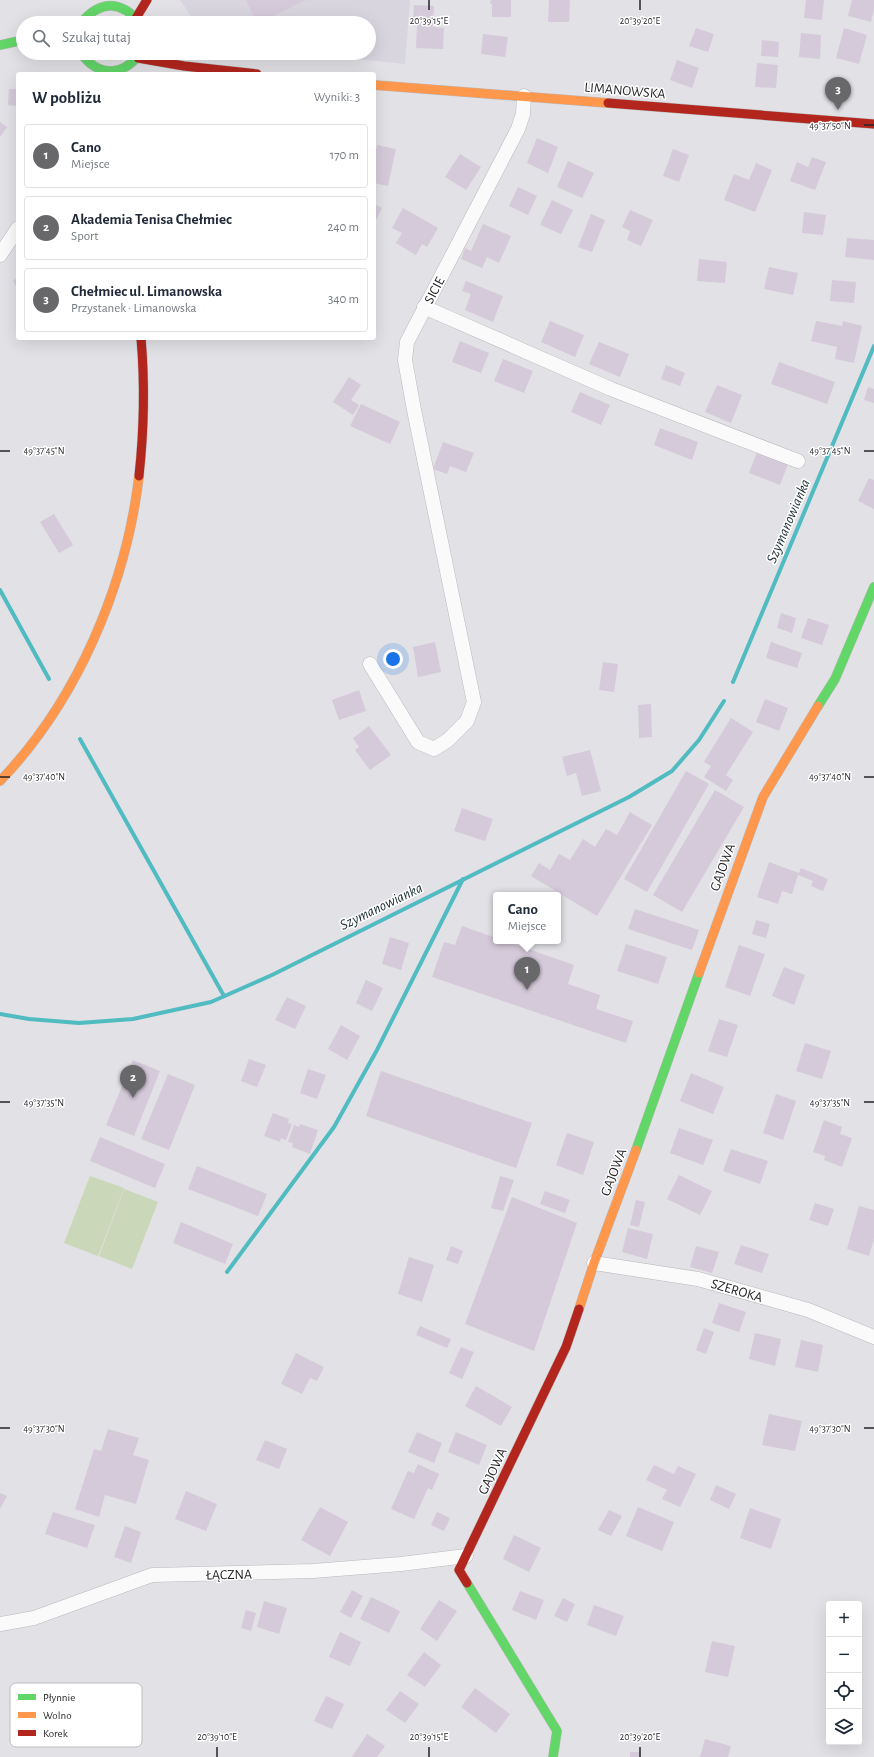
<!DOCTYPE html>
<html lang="pl">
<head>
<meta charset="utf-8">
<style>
  :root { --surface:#fff; --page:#f6f6f7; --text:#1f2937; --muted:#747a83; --line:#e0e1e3; --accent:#68676a }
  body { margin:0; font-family:"Alegreya Sans",sans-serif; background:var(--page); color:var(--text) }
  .controls { position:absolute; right:12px; bottom:12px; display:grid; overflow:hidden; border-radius:4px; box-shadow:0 4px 16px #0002 }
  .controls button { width:36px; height:36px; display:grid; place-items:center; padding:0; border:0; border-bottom:1px solid var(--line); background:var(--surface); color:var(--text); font:20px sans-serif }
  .you { position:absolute; left:393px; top:659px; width:14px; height:14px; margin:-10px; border:3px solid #fff; border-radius:50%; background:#1a73e8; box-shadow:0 0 0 6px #1a73e833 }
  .badge { display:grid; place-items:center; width:26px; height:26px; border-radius:50%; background:var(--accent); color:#fff; font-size:13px; font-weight:700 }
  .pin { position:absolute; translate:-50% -33px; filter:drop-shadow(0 1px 2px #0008) }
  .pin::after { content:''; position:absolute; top:21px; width:14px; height:12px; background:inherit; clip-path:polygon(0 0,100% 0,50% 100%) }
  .popup { position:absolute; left:493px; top:892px; width:68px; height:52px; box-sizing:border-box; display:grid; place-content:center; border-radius:4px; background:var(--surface); filter:drop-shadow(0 1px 3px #0005); font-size:13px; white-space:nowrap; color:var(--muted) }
  .popup b { font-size:15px; color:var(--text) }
  .popup::after { content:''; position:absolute; left:50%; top:100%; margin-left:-8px; border:8px solid transparent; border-top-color:var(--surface) }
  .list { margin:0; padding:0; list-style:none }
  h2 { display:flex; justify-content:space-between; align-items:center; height:52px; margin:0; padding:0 16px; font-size:17px }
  h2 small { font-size:13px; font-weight:400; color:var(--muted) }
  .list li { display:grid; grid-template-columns:26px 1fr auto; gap:12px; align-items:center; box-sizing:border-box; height:64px; margin:0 8px 8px; padding:0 8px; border:1px solid var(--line); border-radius:4px }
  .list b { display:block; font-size:15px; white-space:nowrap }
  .list p { margin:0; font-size:13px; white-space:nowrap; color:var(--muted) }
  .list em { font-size:13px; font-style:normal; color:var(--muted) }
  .icon { flex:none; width:22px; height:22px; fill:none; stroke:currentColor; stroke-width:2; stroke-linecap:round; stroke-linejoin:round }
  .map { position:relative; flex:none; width:874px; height:1757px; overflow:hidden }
  .search { position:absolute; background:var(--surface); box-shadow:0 4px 16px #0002; left:16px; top:16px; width:360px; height:44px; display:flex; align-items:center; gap:10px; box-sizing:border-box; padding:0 14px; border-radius:22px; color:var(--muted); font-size:15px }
  .panel { position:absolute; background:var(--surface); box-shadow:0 4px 16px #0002; left:16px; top:72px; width:360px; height:268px; border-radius:4px }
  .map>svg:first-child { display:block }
  .built { fill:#d8d5df }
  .green { fill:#cbd7b9 }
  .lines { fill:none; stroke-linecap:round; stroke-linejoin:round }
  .stream { stroke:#50bbc1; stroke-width:4 }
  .building { fill:#d5cada }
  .street-casing { stroke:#bab9bc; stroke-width:15 }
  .fast-casing { stroke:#bab9bc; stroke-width:10 }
  .slow-casing { stroke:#bab9bc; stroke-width:10 }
  .jam-casing { stroke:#bab9bc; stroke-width:10 }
  .street { stroke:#fbfafb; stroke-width:14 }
  .fast { stroke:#63d668; stroke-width:9 }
  .slow { stroke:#ff974d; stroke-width:9 }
  .jam { stroke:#b3261e; stroke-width:9 }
  .ticks { fill:none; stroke:#262528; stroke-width:1.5 }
  .labels { text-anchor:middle; stroke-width:3; stroke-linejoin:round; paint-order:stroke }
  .street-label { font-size:14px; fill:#262528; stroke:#fff }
  .water-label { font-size:15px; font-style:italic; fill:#1b3132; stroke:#fff }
  .key { fill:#fff; stroke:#bebebe; stroke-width:1 }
  .key-label { font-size:11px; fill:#262528 }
  .ticks-label { font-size:10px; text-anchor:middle; fill:#262528; stroke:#fff; stroke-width:3; stroke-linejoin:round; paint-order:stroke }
</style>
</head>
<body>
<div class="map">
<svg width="874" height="1757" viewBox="0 0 874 1757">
  <rect width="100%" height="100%" fill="#e2e1e5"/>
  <path class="built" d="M180,0H410L405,64L301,53H369V23H191L192,18Z"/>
  <g class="green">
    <path d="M111,16L118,17L126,23H94L97,20Z"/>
    <path d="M93,53H127C117,63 103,63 93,53Z"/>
    <path d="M90,1176L124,1188L98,1256L64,1243Z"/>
    <path d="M124,1189L158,1202L132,1269L99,1256Z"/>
  </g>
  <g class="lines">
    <g class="stream">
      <path d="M0,590L49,679"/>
      <path d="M733,682L874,346"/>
      <path d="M80,739L224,996"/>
      <path d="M0,1014L29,1019L79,1023L133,1019L211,1002L272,975L629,797L672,771L699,740L724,701"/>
      <path d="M227,1272L334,1127L377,1050L463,879"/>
    </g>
  </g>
  <g class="building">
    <path d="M246,0H306L259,23H257Z"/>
    <path d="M491,0H511V17H492V4H490Z"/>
    <path d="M549,0H570L569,22H548Z"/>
    <path d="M806,0H824L822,20L804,18Z"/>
    <path d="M852,0H874V9L871,22L848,16Z"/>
    <path d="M414,5L434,6L433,27L444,28L443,49L416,48L417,26H413Z"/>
    <path d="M696,28L714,34L708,52L689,46Z"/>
    <path d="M844,28L867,35L859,64L836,58Z"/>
    <path d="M801,33L821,35L820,59L799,57Z"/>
    <path d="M483,34L508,37L505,57L481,54Z"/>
    <path d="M762,40L779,42L778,57L761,56Z"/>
    <path d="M677,60L699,68L692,88L670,80Z"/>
    <path d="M757,63L778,65L776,88L755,87Z"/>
    <path d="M9,89H18V106L8,105Z"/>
    <path d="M0,122L7,127L0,137Z"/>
    <path d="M537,138L558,147L548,173L527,163Z"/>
    <path d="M377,145L396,149L388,186L374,183V159Z"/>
    <path d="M673,149L689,155L679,182L663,176Z"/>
    <path d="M460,154L481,167L466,190L445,177Z"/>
    <path d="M812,157L826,162L815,190L790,181L797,162L808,167Z"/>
    <path d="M568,161L594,173L582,198L557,187Z"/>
    <path d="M756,163L772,170L755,212L724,200L734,174L749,180Z"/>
    <path d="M518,187L537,196L528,215L509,206Z"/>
    <path d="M552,200L573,210L561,234L540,225Z"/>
    <path d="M374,204L382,208L374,224Z"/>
    <path d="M403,208L438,228L427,247L422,244L416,255L396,243L402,233L392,228Z"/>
    <path d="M630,210L653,220L641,246L627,240L630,231L622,227Z"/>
    <path d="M804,212L826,215L823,235L802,233Z"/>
    <path d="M591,214L605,220L592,252L578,247Z"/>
    <path d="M483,224L511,236L499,263L487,257L482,268L461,259L465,248L471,251Z"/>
    <path d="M847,238L874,240V260L845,257Z"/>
    <path d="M699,259L727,262L725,283L697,281Z"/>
    <path d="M769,267L798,273L793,295L764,289Z"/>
    <path d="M18,277V289L13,281Z"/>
    <path d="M832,280L856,282L854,303L830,301Z"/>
    <path d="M466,281L503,296L493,322L465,310L471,294L462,291Z"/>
    <path d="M550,321L584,335L575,357L541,342Z"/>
    <path d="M816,321L842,326L843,321L862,326L854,363L835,359L837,347L811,341Z"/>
    <path d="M460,341L489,353L481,373L452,362Z"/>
    <path d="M599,342L629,354L620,377L589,364Z"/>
    <path d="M503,359L533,371L524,393L494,381Z"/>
    <path d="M779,362L835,382L827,404L771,384Z"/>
    <path d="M666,365L685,373L680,386L661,379Z"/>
    <path d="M349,377L361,385L351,400L359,405L353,415L333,402Z"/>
    <path d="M717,385L742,395L731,423L705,412Z"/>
    <path d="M868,387L874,389V403L864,400Z"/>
    <path d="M580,392L610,405L601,425L571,412Z"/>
    <path d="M361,404L400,422L390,444L350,426Z"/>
    <path d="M660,428L698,442L692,460L654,445Z"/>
    <path d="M443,442L474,453L466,472L450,466L447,474L433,469Z"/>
    <path d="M757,452L788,464L780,485L749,473Z"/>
    <path d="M869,478L874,480V509L858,501Z"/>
    <path d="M54,514L73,545L59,553L40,522Z"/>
    <path d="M781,613L796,618L792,633L777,628Z"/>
    <path d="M808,618L829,625L822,645L801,638Z"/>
    <path d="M435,642L441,672L418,677L413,647Z"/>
    <path d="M771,642L802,653L797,668L766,658Z"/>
    <path d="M603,662L618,664L614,692L599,690Z"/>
    <path d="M359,690L366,711L339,720L332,700Z"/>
    <path d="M765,699L788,708L779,731L756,722Z"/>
    <path d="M651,704L652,737L639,738L638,705Z"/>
    <path d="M731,718L753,732L726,775L733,780L726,791L704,777L711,766L704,762Z"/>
    <path d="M369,726L391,755L370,770L355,750L359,747L353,738Z"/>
    <path d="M590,750L601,791L582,796L576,773L567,776L562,757Z"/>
    <path d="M686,771L709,784L647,892L624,879Z"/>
    <path d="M715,790L744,807L682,912L653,895Z"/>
    <path d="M462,808L493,819L485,841L454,831Z"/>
    <path d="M630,812L652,825L597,916L531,876L539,863L550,870L559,854L570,860L583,839L595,847L606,829L617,835Z"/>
    <path d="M769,862L799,873L801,868L828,879L823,891L811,886L813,881L798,875L792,894L782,891L778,904L757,897Z"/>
    <path d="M635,909L699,930L692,950L628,929Z"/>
    <path d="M756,920L770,924L766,938L752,934Z"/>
    <path d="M462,926L496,938V941H505L574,965L568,984L600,995L596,1009L633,1021L626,1043L432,977L444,942L455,945Z"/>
    <path d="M390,937L409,943L401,970L382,964Z"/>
    <path d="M626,944L667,957L658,984L617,971Z"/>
    <path d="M739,945L765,954L750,996L725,987Z"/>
    <path d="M784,967L805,975L794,1005L772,996Z"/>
    <path d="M366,980L383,988L372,1011L356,1003Z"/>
    <path d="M287,997L306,1006L295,1029L275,1020Z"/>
    <path d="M719,1019L738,1025L727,1057L708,1051Z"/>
    <path d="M341,1025L360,1036L347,1060L328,1049Z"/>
    <path d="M805,1043L831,1051L822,1079L796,1071Z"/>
    <path d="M249,1059L266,1065L257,1087L241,1081Z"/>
    <path d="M133,1060L160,1071L134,1136L106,1125Z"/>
    <path d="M308,1069L326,1075L317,1099L300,1093Z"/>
    <path d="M381,1071L532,1123L516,1168L366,1116Z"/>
    <path d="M691,1073L724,1087L713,1114L680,1101Z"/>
    <path d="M168,1074L195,1085L169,1150L141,1139Z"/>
    <path d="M776,1094L796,1101L783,1140L763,1133Z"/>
    <path d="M273,1113L289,1119L288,1123L292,1124L286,1140L281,1138L280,1142L264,1136Z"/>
    <path d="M824,1120L842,1127L840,1134L852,1138L842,1167L824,1160L825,1156L813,1152Z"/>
    <path d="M300,1124L318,1130L310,1154L292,1147L293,1143L288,1142L294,1125L299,1127Z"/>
    <path d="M679,1128L713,1140L703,1165L670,1153Z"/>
    <path d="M567,1133L594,1142L583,1175L556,1165Z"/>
    <path d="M100,1137L165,1164L155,1188L90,1161Z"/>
    <path d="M731,1149L768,1161L760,1184L723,1171Z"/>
    <path d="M197,1166L267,1194L258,1216L188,1189Z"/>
    <path d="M679,1175L712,1191L700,1215L667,1199Z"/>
    <path d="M500,1176L514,1180L503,1211L491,1208Z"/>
    <path d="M545,1191L570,1200L565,1213L540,1204Z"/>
    <path d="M512,1197L577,1223L534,1351L465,1324Z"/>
    <path d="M636,1200L645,1202L639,1227L630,1225Z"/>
    <path d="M815,1203L834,1209L828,1226L809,1220Z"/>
    <path d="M859,1206L874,1210V1239L869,1256L847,1249Z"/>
    <path d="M181,1222L233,1244L225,1264L173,1243Z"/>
    <path d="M628,1228L653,1234L647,1259L622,1252Z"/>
    <path d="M741,1245L769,1254L762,1273L734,1264Z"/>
    <path d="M451,1246L463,1251L458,1264L446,1260Z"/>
    <path d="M696,1246L719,1252L712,1273L690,1267Z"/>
    <path d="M409,1257L434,1265L422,1302L398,1294Z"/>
    <path d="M719,1303L746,1312L739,1332L712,1323Z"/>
    <path d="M420,1326L451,1339L447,1348L416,1335Z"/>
    <path d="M704,1328L714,1332L706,1354L696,1350Z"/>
    <path d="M755,1333L781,1339L775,1366L749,1359Z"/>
    <path d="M801,1340L823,1345L818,1372L795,1367Z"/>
    <path d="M461,1347L474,1352L462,1379L449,1373Z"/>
    <path d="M296,1353L324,1367L317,1381L310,1378L302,1394L281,1384Z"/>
    <path d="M476,1386L512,1407L501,1426L465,1406Z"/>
    <path d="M769,1414L802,1421L795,1451L762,1445Z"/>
    <path d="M108,1429L139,1438L133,1455L149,1460L136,1504L105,1495L99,1517L75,1509L94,1449L101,1451Z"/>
    <path d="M417,1432L442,1443L434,1463L408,1452Z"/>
    <path d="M456,1432L487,1445L479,1465L448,1452Z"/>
    <path d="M265,1440L287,1449L279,1469L256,1460Z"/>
    <path d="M418,1464L439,1474L432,1490L428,1488L414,1519L391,1509L408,1471L414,1473Z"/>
    <path d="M654,1465L674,1474L678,1466L696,1474L680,1507L662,1499L667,1490L646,1480Z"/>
    <path d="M716,1485L736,1494L729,1509L710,1500Z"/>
    <path d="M186,1491L217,1504L206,1531L175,1519Z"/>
    <path d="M0,1493L7,1496L0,1509Z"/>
    <path d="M320,1507L348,1522L330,1556L301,1540Z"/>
    <path d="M638,1507L674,1522L662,1551L626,1536Z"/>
    <path d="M750,1508L781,1519L771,1549L740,1538Z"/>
    <path d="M609,1510L622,1516L611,1536L598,1530Z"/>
    <path d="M53,1512L95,1525L87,1548L45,1534Z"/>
    <path d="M437,1512L450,1518L444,1531L431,1525Z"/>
    <path d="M125,1526L141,1532L131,1563L114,1557Z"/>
    <path d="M514,1535L541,1548L529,1572L503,1559Z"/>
    <path d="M352,1590L363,1596L351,1618L340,1612Z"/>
    <path d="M520,1591L544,1600L536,1620L512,1610Z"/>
    <path d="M371,1597L400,1611L389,1633L360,1619Z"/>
    <path d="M563,1598L575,1604L567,1622L554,1616Z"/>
    <path d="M439,1600L457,1611L437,1641L420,1629Z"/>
    <path d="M264,1601L287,1608L279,1634L257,1627Z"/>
    <path d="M594,1605L624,1616L616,1636L587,1625Z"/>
    <path d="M246,1610L256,1613L251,1631L241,1628Z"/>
    <path d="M340,1632L361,1642L350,1666L329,1657Z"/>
    <path d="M712,1641L735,1646L728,1677L705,1672Z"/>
    <path d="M424,1652L441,1665L425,1687L407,1675Z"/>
    <path d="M15,1684L35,1690L29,1710L9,1704Z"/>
    <path d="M475,1688L510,1714L496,1733L461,1707Z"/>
    <path d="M400,1691L419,1704L405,1723L386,1710Z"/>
    <path d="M326,1696L344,1704L332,1729L314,1721Z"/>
    <path d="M367,1734L385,1746L377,1757H352Z"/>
    <path d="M705,1739L731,1746L728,1757H700Z"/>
    <rect x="630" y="1752" width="11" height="5"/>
  </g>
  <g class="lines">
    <g class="street-casing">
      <g id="street">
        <path d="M0,255L18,228"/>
        <path d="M424,307L611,389L798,461"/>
        <path d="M370,664L418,742L434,749L448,740L467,721L474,702L414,410L405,360L407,342L518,129L523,114L524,96"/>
        <path d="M594,1263L698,1279L808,1310L874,1337"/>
        <path d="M0,1624L34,1618L152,1575L313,1571L401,1564L466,1556"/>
      </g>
    </g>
    <g class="fast-casing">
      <g id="fast">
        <path d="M81,23C100,0 121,0 140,23"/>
        <path d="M0,45L23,40"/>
        <path d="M81,53C98,77 123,77 140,53"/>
        <path d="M818,706L835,679L874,587"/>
        <path d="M636,1150L699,973"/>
        <path d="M467,1583L557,1731L553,1757"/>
      </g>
    </g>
    <g class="slow-casing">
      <g id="slow">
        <path d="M374,85L608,103"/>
        <path d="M0,781C77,701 126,586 139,476"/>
        <path d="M699,973L763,797L818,706"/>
        <path d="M579,1309L594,1263L636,1150"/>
      </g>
    </g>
    <g class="jam-casing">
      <g id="jam">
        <path d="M136,18L147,0"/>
        <path d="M138,58L184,66L257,74"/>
        <path d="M608,103L874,124"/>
        <path d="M139,476C144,430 145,384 141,338"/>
        <path d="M467,1583L459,1570L566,1347L579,1309"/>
      </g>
    </g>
    <use href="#street" class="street"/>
    <use href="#fast" class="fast"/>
    <use href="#slow" class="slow"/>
    <use href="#jam" class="jam"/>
  </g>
  <path class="ticks" d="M429,0V10M640,0V10M864,125H874M0,451H10M864,451H874M0,777H10M864,777H874M0,1102H10M864,1102H874M0,1428H10M864,1428H874M217,1747V1757M429,1747V1757M640,1747V1757"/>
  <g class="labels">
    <g class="street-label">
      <text transform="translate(625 90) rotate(5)" y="5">LIMANOWSKA</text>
      <text transform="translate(434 290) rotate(-62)" y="5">SICIE</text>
      <text transform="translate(722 867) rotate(-70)" y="5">GAJOWA</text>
      <text transform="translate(613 1172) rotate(-69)" y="5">GAJOWA</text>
      <text transform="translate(737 1290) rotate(16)" y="5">SZEROKA</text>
      <text transform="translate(492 1471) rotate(-65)" y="5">GAJOWA</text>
      <text transform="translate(229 1574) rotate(-1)" y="5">ŁĄCZNA</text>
    </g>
    <g class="water-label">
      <text transform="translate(788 521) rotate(-67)" y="5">Szymanowianka</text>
      <text transform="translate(381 906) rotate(-26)" y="5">Szymanowianka</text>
    </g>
  </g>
  <rect x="10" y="1683" width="132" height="64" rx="6" class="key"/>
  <rect x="18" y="1694" width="18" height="6" fill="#63d668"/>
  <rect x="18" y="1712" width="18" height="6" fill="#ff974d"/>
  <rect x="18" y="1730" width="18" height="6" fill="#b3261e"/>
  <g class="key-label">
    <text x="43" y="1701">Płynnie</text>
    <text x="43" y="1719">Wolno</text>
    <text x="43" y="1737">Korek</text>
  </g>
  <g class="ticks-label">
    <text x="429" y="24">20°39'15"E</text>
    <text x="640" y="24">20°39'20"E</text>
    <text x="830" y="129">49°37'50"N</text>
    <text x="44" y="454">49°37'45"N</text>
    <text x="830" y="454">49°37'45"N</text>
    <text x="44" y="780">49°37'40"N</text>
    <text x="830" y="780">49°37'40"N</text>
    <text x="44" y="1106">49°37'35"N</text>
    <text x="830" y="1106">49°37'35"N</text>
    <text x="44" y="1432">49°37'30"N</text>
    <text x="830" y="1432">49°37'30"N</text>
    <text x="217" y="1740">20°39'10"E</text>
    <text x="429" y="1740">20°39'15"E</text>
    <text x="640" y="1740">20°39'20"E</text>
  </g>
</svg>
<div class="controls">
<button>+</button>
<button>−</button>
<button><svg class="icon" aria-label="locate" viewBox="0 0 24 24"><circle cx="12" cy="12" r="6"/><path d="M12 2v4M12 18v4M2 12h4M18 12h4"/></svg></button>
<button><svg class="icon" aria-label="layers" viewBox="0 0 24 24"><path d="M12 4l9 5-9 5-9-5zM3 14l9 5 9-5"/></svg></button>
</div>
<div class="you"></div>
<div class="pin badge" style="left:527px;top:990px">1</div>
<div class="popup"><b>Cano</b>Miejsce</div>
<div class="pin badge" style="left:133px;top:1098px">2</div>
<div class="pin badge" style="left:838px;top:110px">3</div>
<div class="search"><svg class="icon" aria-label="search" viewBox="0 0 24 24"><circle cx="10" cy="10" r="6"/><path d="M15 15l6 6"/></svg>Szukaj tutaj</div>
<section class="panel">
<h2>W pobliżu<small>Wyniki: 3</small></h2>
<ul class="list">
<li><span class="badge">1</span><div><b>Cano</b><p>Miejsce</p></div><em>170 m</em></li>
<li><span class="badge">2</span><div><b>Akademia Tenisa Chełmiec</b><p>Sport</p></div><em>240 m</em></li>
<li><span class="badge">3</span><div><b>Chełmiec ul. Limanowska</b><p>Przystanek · Limanowska</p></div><em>340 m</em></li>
</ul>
</section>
</div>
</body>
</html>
